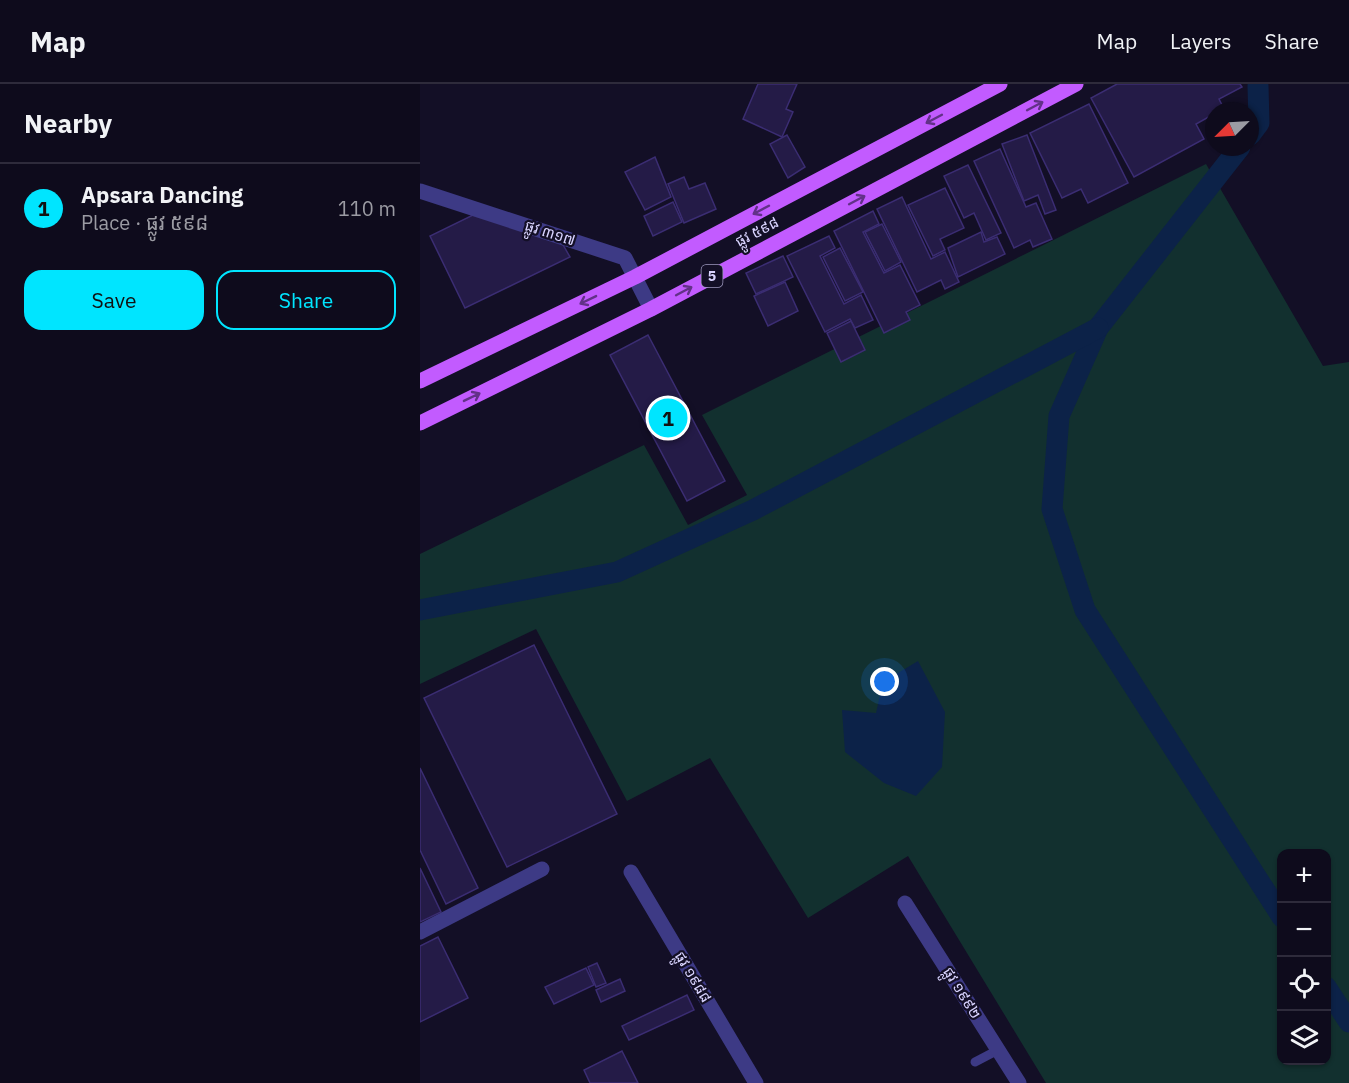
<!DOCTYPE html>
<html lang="en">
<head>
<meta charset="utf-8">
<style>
  :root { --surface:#0e0b1c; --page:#1c1929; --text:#f1f3f6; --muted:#9b9ba3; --line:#2e2b3b; --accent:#00e5ff }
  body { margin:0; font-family:"IBM Plex Sans","Noto Sans Khmer",sans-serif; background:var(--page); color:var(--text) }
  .controls { position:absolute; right:18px; bottom:18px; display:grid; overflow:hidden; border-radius:12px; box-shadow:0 2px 4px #0004 }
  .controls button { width:54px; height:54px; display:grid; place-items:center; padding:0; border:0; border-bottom:2px solid var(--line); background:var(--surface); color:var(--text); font:30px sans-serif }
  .compass { position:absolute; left:785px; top:18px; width:54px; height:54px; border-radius:50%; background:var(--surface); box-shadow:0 2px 4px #0004; rotate:246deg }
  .you { position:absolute; left:465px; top:598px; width:21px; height:21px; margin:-15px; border:4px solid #fff; border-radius:50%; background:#1a73e8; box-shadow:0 0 0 9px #1a73e833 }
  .badge { display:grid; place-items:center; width:39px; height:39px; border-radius:50%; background:var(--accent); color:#111; font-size:20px; font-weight:700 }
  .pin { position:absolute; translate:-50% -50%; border:3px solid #fff; box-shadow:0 2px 6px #0006 }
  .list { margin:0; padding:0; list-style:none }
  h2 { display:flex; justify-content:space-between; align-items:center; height:78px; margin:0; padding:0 24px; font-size:26px }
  h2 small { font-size:20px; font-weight:400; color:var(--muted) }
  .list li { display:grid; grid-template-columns:39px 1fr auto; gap:18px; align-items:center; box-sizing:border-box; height:90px; padding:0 24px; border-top:2px solid var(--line) }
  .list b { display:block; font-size:22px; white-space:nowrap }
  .list p { margin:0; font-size:20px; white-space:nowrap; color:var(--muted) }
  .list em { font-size:20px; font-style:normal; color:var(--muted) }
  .actions { display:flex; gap:12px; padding:18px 24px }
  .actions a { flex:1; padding:14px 0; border:2px solid var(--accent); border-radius:18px; text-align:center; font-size:21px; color:var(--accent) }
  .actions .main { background:var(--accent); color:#111 }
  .icon { flex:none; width:33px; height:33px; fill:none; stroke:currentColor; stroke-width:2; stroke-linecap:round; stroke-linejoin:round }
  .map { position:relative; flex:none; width:929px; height:999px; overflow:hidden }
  header { display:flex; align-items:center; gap:36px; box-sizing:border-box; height:84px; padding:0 30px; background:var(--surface); border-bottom:2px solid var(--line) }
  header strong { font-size:28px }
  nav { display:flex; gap:33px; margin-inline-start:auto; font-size:21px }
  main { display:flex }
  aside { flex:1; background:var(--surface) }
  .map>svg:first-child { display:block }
  .green { fill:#12302f; fill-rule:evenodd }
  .water { fill:#0c2248 }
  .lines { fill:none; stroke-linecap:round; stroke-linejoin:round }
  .canal { stroke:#0c2248; stroke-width:21 }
  .building { fill:#241b47; stroke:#3b2d73; stroke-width:1.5 }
  .lane { stroke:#3d3a85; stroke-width:9 }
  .street { stroke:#3d3a85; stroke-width:15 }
  .primary { stroke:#c25bff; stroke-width:15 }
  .oneway { stroke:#623188 }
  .labels { text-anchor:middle; stroke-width:4.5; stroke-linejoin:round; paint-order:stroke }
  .shield { fill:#130f26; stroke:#9e99be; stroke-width:1.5 }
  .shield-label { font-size:14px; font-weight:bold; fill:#d9d4ff }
  .street-label { font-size:15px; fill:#d9d4ff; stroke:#130f26 }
</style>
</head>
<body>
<header>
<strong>Map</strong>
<nav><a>Map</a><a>Layers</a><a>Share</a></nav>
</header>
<main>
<aside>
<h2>Nearby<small></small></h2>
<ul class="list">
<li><span class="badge">1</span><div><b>Apsara Dancing</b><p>Place · ផ្លូវ ៥៩៨</p></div><em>110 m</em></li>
</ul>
<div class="actions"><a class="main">Save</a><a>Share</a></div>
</aside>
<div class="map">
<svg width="929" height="999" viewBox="0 0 929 999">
  <rect width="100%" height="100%" fill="#130f26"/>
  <path class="green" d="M786,80L903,282L929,278V999H626L488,772L388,834L290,674L207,717L116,545L0,600V470L224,361L268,441L327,411L282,331ZM862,770H906V976H862Z"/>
  <path class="water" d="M498,577L525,628L522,683L496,712L464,699L425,668L422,626L456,629L463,598Z"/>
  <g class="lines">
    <g class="canal">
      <path d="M830,51L839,39L838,2"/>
      <path d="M820,63L678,244L639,332L632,425L665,526L862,833"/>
      <path d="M0,526L197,488L333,426L678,244"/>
      <path d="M906,903L929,938"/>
    </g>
  </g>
  <g class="building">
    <path d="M338,0H377L366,25L373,28L362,53L323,35Z"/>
    <path d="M697,0H820L822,3L799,15L804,25L794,27V30L776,40L784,55L714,93L671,14Z"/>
    <path d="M669,20L708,99L668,119L661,105L642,114L610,49Z"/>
    <path d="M367,51L385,83L368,94L350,60Z"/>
    <path d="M607,51L636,126L625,130L618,111L604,117L582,60Z"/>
    <path d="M580,65L606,123L616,119L632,155L613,163L610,156L594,164L554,77Z"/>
    <path d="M235,73L251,113L225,126L205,88Z"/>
    <path d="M548,81L581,149L566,156L554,129L544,134L524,92Z"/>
    <path d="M264,93L269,105L285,99L296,125L264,139L248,100Z"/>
    <path d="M525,104L544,144L520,155L525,166L513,172L488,121Z"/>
    <path d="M482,113L511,175L525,168L539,198L525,205L521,196L497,208L457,125Z"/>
    <path d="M253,118L262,138L233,152L224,132Z"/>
    <path d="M453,127L459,140L443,148L464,189L480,181L500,221L486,228L490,236L464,249L414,147Z"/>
    <path d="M55,130L142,159L150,173L45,224L10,152Z"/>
    <path d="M462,140L481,178L465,187L445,148Z"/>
    <path d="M561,148L564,158L577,153L585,170L538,193L528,164Z"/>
    <path d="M409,152L415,164L400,172L424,220L441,211L453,236L435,244L430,235L405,248L367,172Z"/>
    <path d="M420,164L443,208L425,217L403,173Z"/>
    <path d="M363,172L373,193L336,210L326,189Z"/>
    <path d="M365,198L378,227L348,242L334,212Z"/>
    <path d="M431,237L445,266L421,278L407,249Z"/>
    <path d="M228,251L305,397L267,417L190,271Z"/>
    <path d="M114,561L197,730L87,783L4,614Z"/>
    <path d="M0,684L58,804L26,820L0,766Z"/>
    <path d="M0,784L21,828L0,838Z"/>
    <path d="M18,853L48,914L0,938V862Z"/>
    <path d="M177,879L186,899L176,903L168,883Z"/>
    <path d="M166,884L174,901L134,920L125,903Z"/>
    <path d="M200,895L205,907L181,918L176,906Z"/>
    <path d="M267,911L274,926L209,956L202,942Z"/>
    <path d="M202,967L218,999H170L164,986Z"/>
  </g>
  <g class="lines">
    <path class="lane" d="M555,978L578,966"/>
    <g class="street">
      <path d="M0,107L205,174L231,225"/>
      <path d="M211,788L336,999"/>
      <path d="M485,819L599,999"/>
      <path d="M0,848L122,785"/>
    </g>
    <g class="primary">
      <path d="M0,297L215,193L580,0"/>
      <path d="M0,339L231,225L656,0"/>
    </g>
  </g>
  <defs><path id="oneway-shaft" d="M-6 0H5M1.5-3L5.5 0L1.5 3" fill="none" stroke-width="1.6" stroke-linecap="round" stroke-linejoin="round" transform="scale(1.5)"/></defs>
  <g class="oneway">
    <use href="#oneway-shaft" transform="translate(615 22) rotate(-28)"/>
    <use href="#oneway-shaft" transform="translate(514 35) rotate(152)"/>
    <use href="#oneway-shaft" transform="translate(437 116) rotate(-28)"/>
    <use href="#oneway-shaft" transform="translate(341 126) rotate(152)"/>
    <use href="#oneway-shaft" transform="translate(264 207) rotate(-28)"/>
    <use href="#oneway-shaft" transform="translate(168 216) rotate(154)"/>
    <use href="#oneway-shaft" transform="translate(52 313) rotate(-26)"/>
  </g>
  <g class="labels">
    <rect class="shield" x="281.5" y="181" width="21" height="22" rx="4.5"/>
    <g class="shield-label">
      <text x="292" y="197">5</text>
    </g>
    <g class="street-label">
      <text transform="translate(337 148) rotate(-28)" y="5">ផ្លូវ ៥៩៨</text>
      <text transform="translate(130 149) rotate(18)" y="5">ផ្លូវ ៣១៧</text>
      <text transform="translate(273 893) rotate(59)" y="5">ផ្លូវ ១៩៨៨</text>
      <text transform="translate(542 909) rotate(58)" y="5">ផ្លូវ ១៩៩២</text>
    </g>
  </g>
</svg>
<div class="controls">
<button>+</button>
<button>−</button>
<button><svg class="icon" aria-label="locate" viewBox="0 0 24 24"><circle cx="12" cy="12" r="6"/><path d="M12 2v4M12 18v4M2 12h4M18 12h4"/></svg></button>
<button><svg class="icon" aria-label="layers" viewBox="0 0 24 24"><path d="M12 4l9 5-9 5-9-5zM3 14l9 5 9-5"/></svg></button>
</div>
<svg class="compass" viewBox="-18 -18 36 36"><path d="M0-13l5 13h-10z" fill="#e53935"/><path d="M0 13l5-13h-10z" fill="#9b9ba3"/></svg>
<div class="you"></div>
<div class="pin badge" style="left:248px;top:334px">1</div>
</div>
</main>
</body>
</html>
